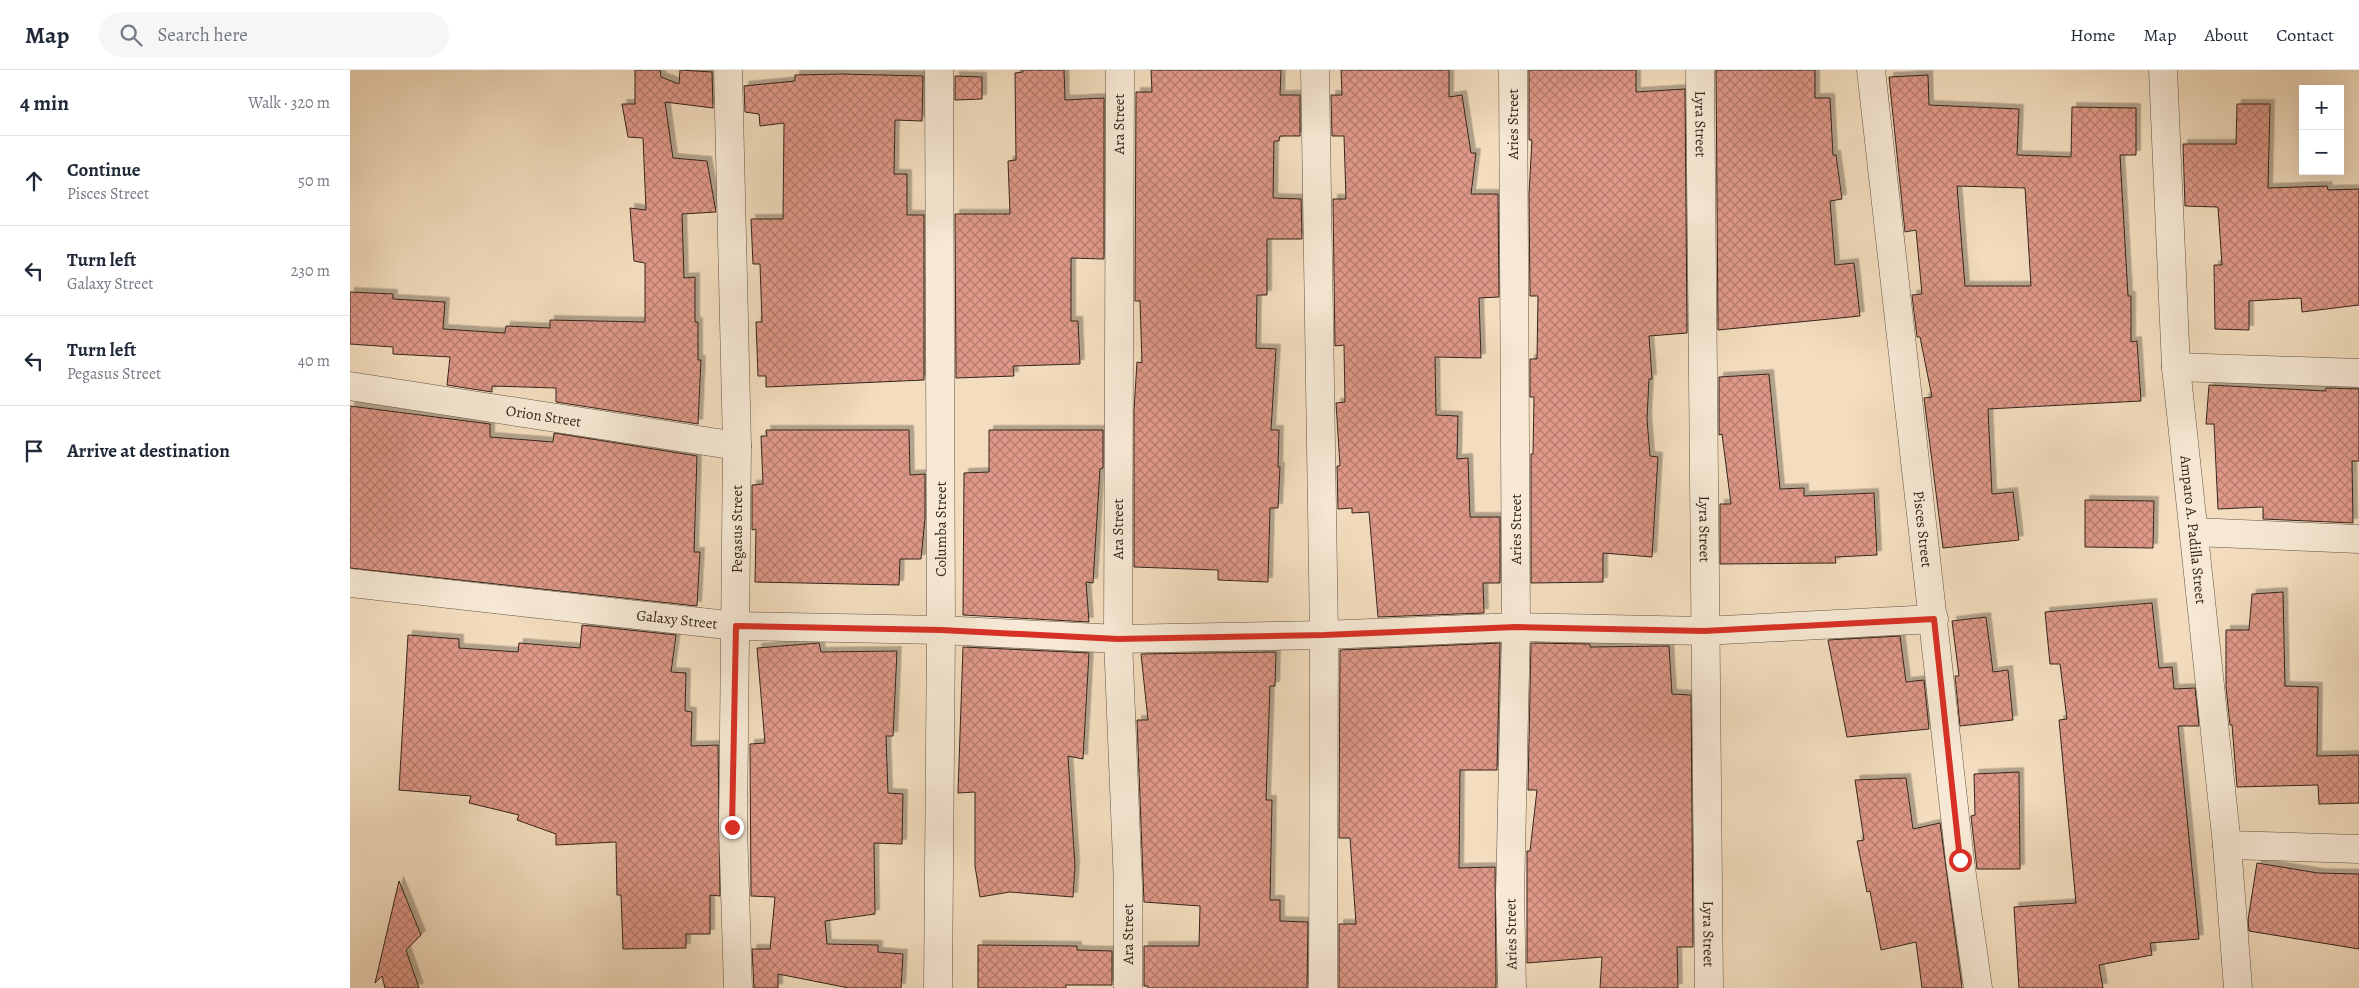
<!DOCTYPE html>
<html lang="en">
<head>
<meta charset="utf-8">
<style>
  :root { --surface:#fff; --page:#f6f6f7; --text:#1f2937; --muted:#747a83; --line:#e0e1e3 }
  body { margin:0; font-family:Alegreya,serif; background:var(--page); color:var(--text) }
  .controls { position:absolute; right:15px; top:15px; display:grid; overflow:hidden; border-radius:0px; box-shadow:0 5px 20px #0002 }
  .controls button { width:45px; height:45px; display:grid; place-items:center; padding:0; border:0; border-bottom:1px solid var(--line); background:var(--surface); color:var(--text); font:25px sans-serif }
  .stop { position:absolute; width:15px; height:15px; margin:-11px; border:4px solid #d93025; border-radius:50%; background:#fff }
  .stop.end { background:#d93025; border-color:#fff; box-shadow:0 1px 5px #0008 }
  .list { margin:0; padding:0; list-style:none }
  h2 { display:flex; justify-content:space-between; align-items:center; height:65px; margin:0; padding:0 20px; font-size:21px }
  h2 small { font-size:16px; font-weight:400; color:var(--muted) }
  .list li { display:grid; grid-template-columns:32px 1fr auto; gap:15px; align-items:center; box-sizing:border-box; height:90px; padding:0 20px; border-top:1px solid var(--line) }
  .list b { display:block; font-size:19px; white-space:nowrap }
  .list p { margin:0; font-size:16px; white-space:nowrap; color:var(--muted) }
  .list em { font-size:16px; font-style:normal; color:var(--muted) }
  .icon { flex:none; width:28px; height:28px; fill:none; stroke:currentColor; stroke-width:2; stroke-linecap:round; stroke-linejoin:round }
  .map { position:relative; flex:none; width:2009px; height:918px; overflow:hidden }
  header { display:flex; align-items:center; gap:30px; box-sizing:border-box; height:70px; padding:0 25px; background:var(--surface); border-bottom:1px solid var(--line) }
  header strong { font-size:24px }
  nav { display:flex; gap:28px; margin-inline-start:auto; font-size:18px }
  .search { width:350px; height:45px; background:var(--page); display:flex; align-items:center; gap:12px; box-sizing:border-box; padding:0 18px; border-radius:28px; color:var(--muted); font-size:19px }
  main { display:flex }
  aside { flex:1; background:var(--surface) }
  .map>svg:first-child { display:block }
  .building { fill:url(#building-cross-hatch); stroke:#34261b; fill-rule:evenodd; filter:url(#shadow) }
  .lines { fill:none; stroke-linecap:round; stroke-linejoin:round }
  .minor-casing { stroke:#645444; stroke-width:29 }
  .minor { stroke:#f7e9d5; stroke-width:28 }
  .route { stroke:#d93025; stroke-width:6 }
  .labels { text-anchor:middle; stroke-width:4.5; stroke-linejoin:round; paint-order:stroke }
  .street-label { font-size:15px; fill:#34261b; stroke:#f7e9d5 }
</style>
</head>
<body>
<header>
<strong>Map</strong>
<div class="search"><svg class="icon" aria-label="search" viewBox="0 0 24 24"><circle cx="10" cy="10" r="6"/><path d="M15 15l6 6"/></svg>Search here</div>
<nav><a>Home</a><a>Map</a><a>About</a><a>Contact</a></nav>
</header>
<main>
<aside>
<h2>4 min<small>Walk · 320 m</small></h2>
<ul class="list">
<li><svg class="icon" aria-label="ahead" viewBox="0 0 24 24"><path d="M12 20V5M6 11l6-6 6 6"/></svg><div><b>Continue</b><p>Pisces Street</p></div><em>50 m</em></li>
<li><svg class="icon" aria-label="left" viewBox="0 0 24 24"><path d="M17 20v-9H6M10 6l-5 5 5 5"/></svg><div><b>Turn left</b><p>Galaxy Street</p></div><em>230 m</em></li>
<li><svg class="icon" aria-label="left" viewBox="0 0 24 24"><path d="M17 20v-9H6M10 6l-5 5 5 5"/></svg><div><b>Turn left</b><p>Pegasus Street</p></div><em>40 m</em></li>
<li><svg class="icon" aria-label="arrive" viewBox="0 0 24 24"><path d="M6 21V4h12l-3 4 3 4H6"/></svg><div><b>Arrive at destination</b></div></li>
</ul>
</aside>
<div class="map">
<svg width="2009" height="918" viewBox="0 0 2009 918">
  <defs>
    <pattern id="building-cross-hatch" width="8" height="8" patternUnits="userSpaceOnUse" patternTransform="scale(1.25)"><rect width="8" height="8" fill="#df9888"/><path d="M0 0l8 8M0 8l8-8" fill="none" stroke="#b67c6e"/></pattern>
    <filter id="shadow"><feDropShadow dx="4.5" dy="-4.5" stdDeviation="0" flood-color="#0004"/></filter>
  </defs>
  <rect width="100%" height="100%" fill="#f3ddbe"/>
  <filter id="stains"><feTurbulence type="fractalNoise" baseFrequency=".004" numOctaves="4"/><feColorMatrix values="0 0 0 0 .2 0 0 0 0 .09 0 0 0 0 .02 0 0 0 .5 -.17"/></filter>
  <radialGradient id="worn" r=".72"><stop offset=".6" stop-color="#630" stop-opacity="0"/><stop offset="1" stop-color="#630" stop-opacity=".3"/></radialGradient>
  <g class="building">
    <path d="M285,0H310L311,7L329,14L330,0L362,2L363,38L315,32L323,88L357,91L366,142L332,144L334,208L345,207V252H348V290H351L348,354L206,332V318L142,316V322L97,315L100,287L43,284V277L0,274V222L43,224V229L95,232L93,259L155,263L156,256L200,258V250L295,252V193L284,191L280,138L296,140L293,68L278,67L272,34H285Z"/>
    <path d="M672,0H714L715,30L754,28V189L721,188V251H728L730,294L663,296L664,306L606,308L605,144H660L658,91L666,90L665,3L673,2Z"/>
    <path d="M801,0H931L930,25H950V66H930L929,71H924L923,128L951,129L952,169H917V225H907L906,278L926,279L921,360H929L928,397H930L928,438H920L918,512L868,510V500L784,497V340L787,292L792,293L790,231H785L786,22H802Z"/>
    <path d="M991,0H1099V27L1112,25L1121,83H1126L1121,124H1148L1149,227L1129,228L1131,288L1085,287L1086,345L1108,346L1107,389L1118,388L1120,447H1150V513H1133L1134,543L1028,547L1019,442L1002,443V438L988,439L987,396H990L986,333L995,332L994,275L985,276L983,129H996L994,66H982L981,25H992Z"/>
    <path d="M1179,0H1286V22L1335,19L1337,263L1299,266L1302,309H1299L1297,349L1300,386L1308,387L1302,487L1253,483V512L1181,513V384H1183L1184,327H1180V289H1187L1188,226H1180L1179,124L1182,70H1179Z"/>
    <path d="M1366,0H1465V28H1480L1483,85H1486L1492,129L1480,131L1485,195L1504,193L1510,246L1368,260Z"/>
    <path d="M492,4L573,6L572,51L545,50L544,104H557V145H574V310L416,317V306H408L406,252H412L410,194H403L401,149H433L434,53L410,56L409,44L395,42L394,16L445,11V5Z"/>
    <path d="M1578,5L1579,35L1669,39L1667,85L1721,87L1722,37L1786,38V85H1770L1778,226H1781V272L1787,271L1791,331L1638,339L1642,424L1663,422L1669,470L1593,478L1574,328L1582,327L1570,267H1567L1562,225L1572,224L1566,160L1555,162L1539,7ZM1607,116L1675,118L1681,216H1615Z"/>
    <path d="M605,6L632,7V29L605,30Z"/>
    <path d="M1887,34H1920L1918,118L1977,116L1978,120L2009,119V235L1952,242L1951,228L1899,231V260L1865,259L1864,195H1872L1868,137L1835,136L1833,74H1886Z"/>
    <path d="M1419,304L1430,419L1454,418V426L1524,423L1527,485L1485,487L1486,493L1370,494V434H1381L1372,364L1369,365V307Z"/>
    <path d="M1859,315L1976,321V318L2009,319V391H2002L2003,453L1913,449V437L1868,439L1864,354H1856Z"/>
    <path d="M0,336L140,354V367L203,372L204,363L347,386L344,482H350L347,536L0,498Z"/>
    <path d="M416,360H559L560,405L575,404V448L571,489H550L549,515L405,512L406,459L402,460V415L413,414L411,366H417Z"/>
    <path d="M639,360H753V398L750,399L743,513L736,512L739,552L613,545L614,403L639,402Z"/>
    <path d="M1735,430L1804,431L1803,478L1735,477Z"/>
    <path d="M1933,522L1935,616L1968,617L1967,686L2009,685V733L1969,734L1968,715L1887,717L1882,655H1880L1876,617V560H1899L1902,524Z"/>
    <path d="M1802,533L1809,598L1822,597L1824,619L1845,618L1849,656H1828L1849,869L1800,873L1802,885L1749,895L1753,918H1669L1664,837L1726,833L1709,650L1717,649L1710,594H1700L1695,542Z"/>
    <path d="M1636,547L1643,602L1658,600L1663,650L1610,656L1605,606H1609L1602,551Z"/>
    <path d="M232,555L326,565L321,602L336,603L335,641L342,642L341,676L368,675L370,826L360,825V864H336V878L273,879L271,825H267L266,772L206,775V764L167,750L169,745L119,733L121,726L49,720L58,565L109,569V578L168,582L169,573L230,578Z"/>
    <path d="M1550,566L1556,612L1574,610L1579,659L1497,667L1478,570Z"/>
    <path d="M469,573L471,582L547,581L543,666H536L538,723L553,724L552,774L524,773L525,844L475,851L477,874L528,875V882L553,884L551,918H499L428,904V918H404L402,879H420L425,827L401,826L400,674L415,673L407,578Z"/>
    <path d="M1150,573L1147,700H1110L1109,798L1145,797L1146,918H989V854H1006L1000,768H989L990,580Z"/>
    <path d="M1181,573L1240,574V577L1319,576L1322,624L1341,625L1343,877H1327L1328,918H1250L1252,887L1177,893V781H1180L1187,720H1178Z"/>
    <path d="M613,577L739,583L733,689L718,686L725,796L723,827L660,822L630,827L625,796V722L608,723Z"/>
    <path d="M926,582L925,616H920L916,730H922L920,830H930V851L958,852L957,918H798V916H794V876H849L850,836L794,832L787,650H798L791,584Z"/>
    <path d="M1669,702L1670,799H1627L1621,746L1625,745L1624,704Z"/>
    <path d="M1556,708L1563,759L1590,753L1612,918H1572L1566,872L1531,880L1520,821L1517,822L1507,771L1514,770L1505,710Z"/>
    <path d="M1907,793L1968,803L2009,804V879L1899,861L1898,850Z"/>
    <path d="M49,811L71,865L56,880L69,918H35L32,906L25,913Z"/>
    <path d="M628,875L727,876V880L762,881V915H716V918H628Z"/>
  </g>
  <g class="lines">
    <g class="minor-casing">
      <g id="minor">
        <path d="M378,0L387,376L383,757L388,918"/>
        <path d="M770,0L768,569L778,815V918"/>
        <path d="M965,0L974,565L973,918"/>
        <path id="s1" d="M1350,0L1359,918"/>
        <path id="s2" d="M1521,0L1610,791L1628,918"/>
        <path id="s3" d="M1813,0L1826,297L1877,775L1888,918"/>
        <path d="M1826,297L2009,303"/>
        <path id="s4" d="M0,316L387,376"/>
        <path d="M1844,462L2009,469"/>
        <path id="s5" d="M0,513L386,556L591,560L768,569L974,565L1166,557L1354,561L1584,549"/>
        <path d="M1877,775L2009,779"/>
        <path d="M588,918L591,560L589,0"/>
        <path d="M1162,918L1160,825L1166,557L1163,0"/>
      </g>
    </g>
    <use href="#minor" class="minor"/>
  </g>
  <g class="lines">
    <path class="route" d="M382,757L386,556L591,560L768,569L974,565L1166,557L1354,561L1584,549L1610,790"/>
  </g>
  <g class="labels">
    <g class="street-label">
      <text transform="translate(769 54) rotate(-90)" y="5">Ara Street</text>
      <text transform="translate(1163 54) rotate(-90)" y="5">Aries Street</text>
      <text dy="5" stroke="none"><textPath href="#s1" startOffset="54">Lyra Street</textPath></text>
      <text dy="5" stroke="none"><textPath href="#s4" startOffset="196">Orion Street</textPath></text>
      <text transform="translate(387 459) rotate(-90)" y="5">Pegasus Street</text>
      <text transform="translate(591 459) rotate(-90)" y="5">Columba Street</text>
      <text transform="translate(768 459) rotate(-90)" y="5">Ara Street</text>
      <text transform="translate(1166 459) rotate(-90)" y="5">Aries Street</text>
      <text dy="5" stroke="none"><textPath href="#s1" startOffset="459">Lyra Street</textPath></text>
      <text dy="5" stroke="none"><textPath href="#s2" startOffset="462">Pisces Street</textPath></text>
      <text dy="5" stroke="none"><textPath href="#s3" startOffset="461">Amparo A. Padilla Street</textPath></text>
      <text dy="5" stroke="none"><textPath href="#s5" startOffset="329">Galaxy Street</textPath></text>
      <text transform="translate(778 864) rotate(-90)" y="5">Ara Street</text>
      <text transform="translate(1161 864) rotate(-91)" y="5">Aries Street</text>
      <text dy="5" stroke="none"><textPath href="#s1" startOffset="864">Lyra Street</textPath></text>
    </g>
  </g>
  <rect width="100%" height="100%" filter="url(#stains)"/>
  <rect width="100%" height="100%" fill="url(#worn)"/>
</svg>
<div class="controls">
<button>+</button>
<button>−</button>
</div>
<div class="stop" style="left:1610px;top:790px"></div>
<div class="stop end" style="left:382px;top:757px"></div>
</div>
</main>
</body>
</html>
